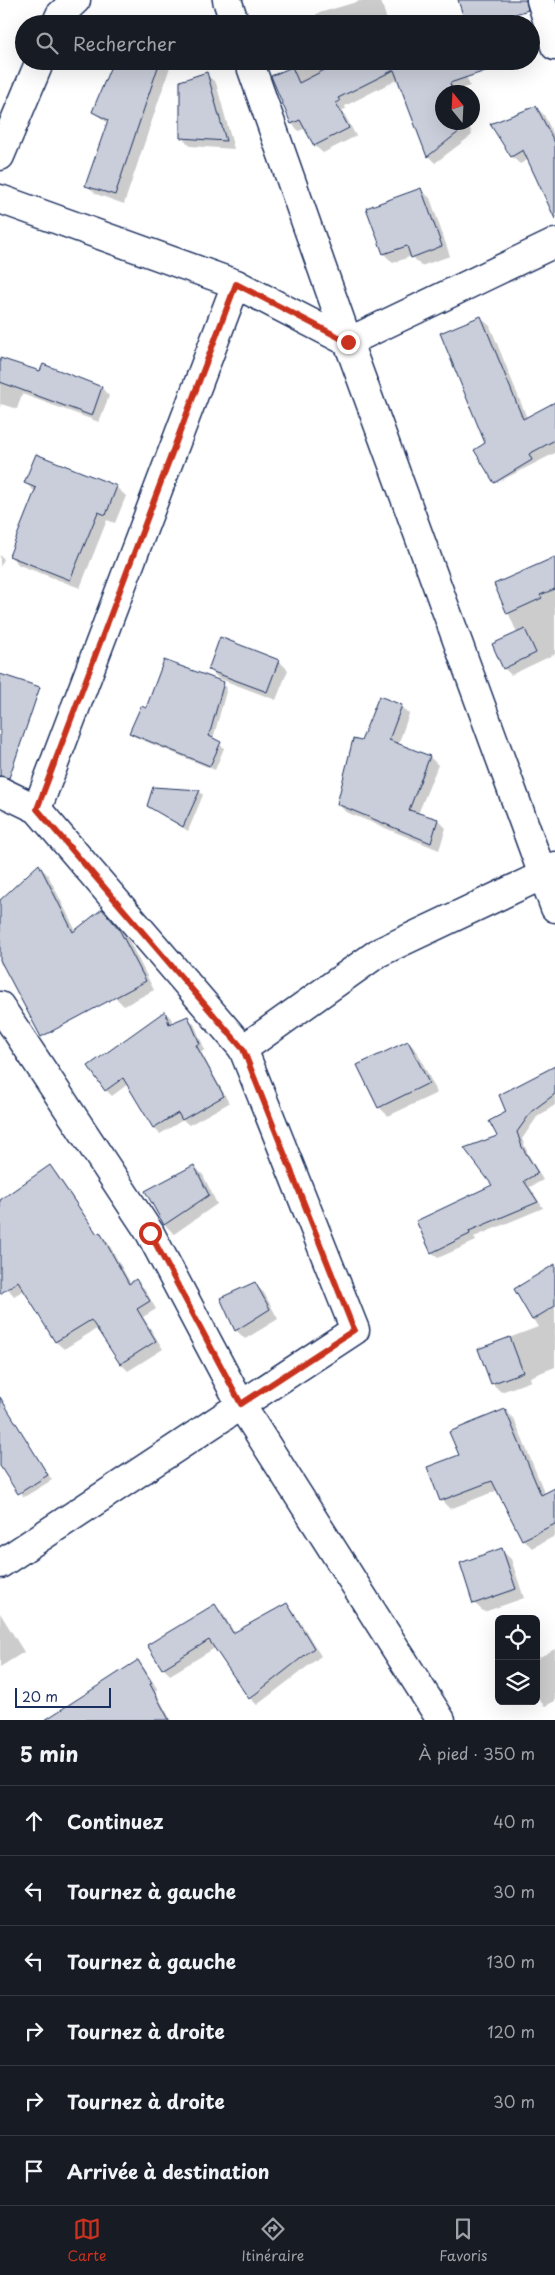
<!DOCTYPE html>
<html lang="fr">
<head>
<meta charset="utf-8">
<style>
  :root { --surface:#171b24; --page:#242831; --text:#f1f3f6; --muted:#9ea1a6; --line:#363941; --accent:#c8321e }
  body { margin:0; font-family:"Playpen Sans",sans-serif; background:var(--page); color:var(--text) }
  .controls { position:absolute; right:15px; bottom:15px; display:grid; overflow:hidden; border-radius:8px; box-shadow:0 5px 20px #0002 }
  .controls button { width:45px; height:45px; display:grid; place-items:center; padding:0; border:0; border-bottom:1px solid var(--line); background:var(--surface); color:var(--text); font:25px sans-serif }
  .compass { position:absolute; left:435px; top:85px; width:45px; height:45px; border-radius:50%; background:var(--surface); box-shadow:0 5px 20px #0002; rotate:342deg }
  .scale { position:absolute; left:15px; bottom:12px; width:96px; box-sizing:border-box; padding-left:5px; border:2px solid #1b2f5e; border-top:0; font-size:14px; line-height:18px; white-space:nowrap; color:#1b2f5e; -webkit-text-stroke:4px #fff; paint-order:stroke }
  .stop { position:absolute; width:15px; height:15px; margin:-11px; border:4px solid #c8321e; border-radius:50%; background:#fff }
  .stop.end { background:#c8321e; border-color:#fff; box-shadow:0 1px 5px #0008 }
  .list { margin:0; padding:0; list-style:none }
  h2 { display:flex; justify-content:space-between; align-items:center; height:65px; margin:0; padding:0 20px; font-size:21px }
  h2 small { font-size:16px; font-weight:400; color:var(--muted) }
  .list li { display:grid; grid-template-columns:32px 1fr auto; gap:15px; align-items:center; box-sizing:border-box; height:70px; padding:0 20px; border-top:1px solid var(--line) }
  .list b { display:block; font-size:19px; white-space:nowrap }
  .list em { font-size:16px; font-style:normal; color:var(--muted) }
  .icon { flex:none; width:28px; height:28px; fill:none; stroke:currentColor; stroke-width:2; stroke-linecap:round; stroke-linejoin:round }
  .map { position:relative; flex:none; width:555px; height:1720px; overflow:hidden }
  .search { position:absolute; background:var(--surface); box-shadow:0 5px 20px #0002; left:15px; right:15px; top:15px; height:55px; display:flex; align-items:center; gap:12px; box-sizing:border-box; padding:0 18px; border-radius:28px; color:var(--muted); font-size:19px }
  .sheet { height:485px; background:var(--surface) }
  nav { display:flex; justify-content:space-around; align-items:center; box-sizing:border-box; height:70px; border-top:1px solid var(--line); background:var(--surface); font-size:14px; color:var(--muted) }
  nav a { display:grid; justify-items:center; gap:2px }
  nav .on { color:var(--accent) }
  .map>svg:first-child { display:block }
  .shadow { fill:#0003 }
  .building { fill:#caceda; stroke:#1b2f5e }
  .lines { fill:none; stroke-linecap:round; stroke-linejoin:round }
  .street-casing { stroke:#1b2f5e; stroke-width:31 }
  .street { stroke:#fff; stroke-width:28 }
  .route { stroke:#c8321e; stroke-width:6 }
</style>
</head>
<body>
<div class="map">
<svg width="555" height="1720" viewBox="0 0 555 1720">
  <rect width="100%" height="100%" fill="#fff"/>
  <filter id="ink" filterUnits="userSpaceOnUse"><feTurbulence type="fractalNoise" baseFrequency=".02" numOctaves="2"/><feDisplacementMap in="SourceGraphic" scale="10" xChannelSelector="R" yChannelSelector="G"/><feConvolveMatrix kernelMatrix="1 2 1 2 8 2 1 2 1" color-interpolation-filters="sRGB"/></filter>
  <g filter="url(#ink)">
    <g class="shadow">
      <path d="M363,0H378L382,4L388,24H319L316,14Z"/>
      <path d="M459,0H514L521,24H467Z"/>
      <path d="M114,61H172L124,204L96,194L87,185L108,123L93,112Z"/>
      <path d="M306,61H460L470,86L457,90V92H442V122H468L472,135L435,163L428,156L398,79L345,106L346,109L342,110L356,136L323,153L315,146L306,128L299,131L292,124L273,77Z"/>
      <path d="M206,74L216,83L234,149L190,146L181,137Z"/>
      <path d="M536,107L544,115L555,137V198L529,159L520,164L512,157L492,125Z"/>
      <path d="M420,189L430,198L450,256L421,266L412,256L393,263L384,254L367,209Z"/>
      <path d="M481,318L490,326L527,418L555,404V453L498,482L490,474L486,444Z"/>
      <path d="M0,359L41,372L44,366L102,388L109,396L99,422L22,394L17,409L1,404L0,408Z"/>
      <path d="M26,483L116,487L126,496L115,523L107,520L80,588L19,565L10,556L35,492Z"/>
      <path d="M0,555L4,559L0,567Z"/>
      <path d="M555,557V654L511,675L504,668L517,633L496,584Z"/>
      <path d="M279,661L288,670L276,700L218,678L209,669Z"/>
      <path d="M223,683L227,688L213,739L224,748L215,770L135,737L131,733L147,710Z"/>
      <path d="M401,706L409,714L398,745L430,757L438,765L418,814L438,820L446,828L439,850L346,812L338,804L362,742Z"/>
      <path d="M199,791L203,795L188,831L148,806Z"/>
      <path d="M39,866L48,875L76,931L102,910L128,939L154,990L124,1006L115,997L3,966L0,963V901Z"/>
      <path d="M165,1012L171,1018L173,1024L188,1018L194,1024L205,1050L201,1052L229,1103L189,1125L183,1120L160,1134L154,1128L128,1084L112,1096L106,1090Z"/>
      <path d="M408,1042L417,1051L437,1093L388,1116L379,1107Z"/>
      <path d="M555,1067V1105L537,1117L522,1139L528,1154L543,1180L530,1187L543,1208L474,1237L476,1241L438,1258L432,1252L494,1186L499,1137L508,1113Z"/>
      <path d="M194,1166L203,1175L217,1204L174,1234L165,1225L147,1192Z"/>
      <path d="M50,1167L57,1174L98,1235L100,1234L107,1241L131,1284L136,1281L144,1288L156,1309L143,1317L163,1349L128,1371L120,1363L98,1328L64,1349L56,1342L24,1290L14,1296L0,1279V1202Z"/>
      <path d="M555,1267V1367L530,1377L531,1381L501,1392L492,1383L479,1349L538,1327L515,1290Z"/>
      <path d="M255,1284L264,1293L278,1319L245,1339L236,1330Z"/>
      <path d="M3,1404L52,1480L24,1497L0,1463V1407Z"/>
      <path d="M505,1410L514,1419L545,1494L555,1489V1536L532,1548L523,1539L498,1490L450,1509L441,1500L460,1455Z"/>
      <path d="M501,1550L511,1559L524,1598L484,1612L474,1603Z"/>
      <path d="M214,1605L222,1612L235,1634L287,1605L294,1612L321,1656L257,1705L250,1698L215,1648L170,1675L163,1668Z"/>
      <path d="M0,1613L24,1652L0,1667Z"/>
      <path d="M555,1649V1701L545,1706L536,1697V1659Z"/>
      <path d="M138,1661L144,1668L158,1690L155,1691L171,1720H54L118,1675L117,1673Z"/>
    </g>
    <g class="building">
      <path d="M458,0H526L528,10L485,24H466Z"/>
      <path d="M113,61H160L115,195L85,186L108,120L92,112Z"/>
      <path d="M342,61H499L500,66L450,83L453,92H442V122H464L465,127L427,157L394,70L338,98L340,101L336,103L349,128L314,146L300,120L291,124L271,76L292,67L299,83Z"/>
      <path d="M207,72L226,141L180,138V81Z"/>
      <path d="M536,106L555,143V219L523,150L511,157L490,124Z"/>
      <path d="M421,188L442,246L411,258L407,246L383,254L366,208Z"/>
      <path d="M481,316L523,419L555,402V440L529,454L532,460L494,483L474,450L485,443L440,333Z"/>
      <path d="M0,358L40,371L43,364L102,387L92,416L0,382Z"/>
      <path d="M36,454L117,486L106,515L98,512L70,580L9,556L36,488L24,483Z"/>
      <path d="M555,557V589L540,595L542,598L507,614L494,584Z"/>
      <path d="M525,629L536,653L503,669L492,644Z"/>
      <path d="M220,637L279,660L267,692L208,670Z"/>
      <path d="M164,660L224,682L209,736L221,742L210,766L129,733L141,706L146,708Z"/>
      <path d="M0,674L40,687L9,778L0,776Z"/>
      <path d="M379,696L402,705L389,740L430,756L409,810L438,819L431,843L337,804L353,739L361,741Z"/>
      <path d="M153,787L200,790L183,827L147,806Z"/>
      <path d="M39,864L73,932L102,909L119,929L146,981L41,1037L0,960V900Z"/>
      <path d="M165,1011L169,1024L188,1016L200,1044L196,1045L224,1096L182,1120L178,1113L153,1128L123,1078L105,1091L88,1066Z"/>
      <path d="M408,1041L429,1083L378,1108L357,1065Z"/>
      <path d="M555,1066V1094L532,1111L517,1132L522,1147L538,1173L524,1181L538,1202L469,1231L470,1234L431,1253L416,1221L492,1185L464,1148L497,1136L489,1121L506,1112L499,1095Z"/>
      <path d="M50,1165L97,1234L100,1232L129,1284L136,1279L150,1301L137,1309L156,1341L120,1364L91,1320L55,1342L18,1281L0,1294V1200Z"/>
      <path d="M194,1165L209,1195L164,1225L145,1191Z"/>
      <path d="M555,1264V1306L532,1320L514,1289Z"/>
      <path d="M255,1282L270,1309L235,1331L220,1298Z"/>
      <path d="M510,1337L523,1372L491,1384L478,1349Z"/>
      <path d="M0,1397L48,1475L18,1494L0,1466Z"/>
      <path d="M505,1409L541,1495L555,1488V1524L522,1540L492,1481L440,1501L427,1467L459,1455L449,1432Z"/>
      <path d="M502,1548L516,1589L473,1604L460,1563Z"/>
      <path d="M287,1603L314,1648L249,1699L209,1640L162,1669L147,1645L215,1604L233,1633Z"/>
      <path d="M138,1660L152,1683L150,1684L169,1720H45Z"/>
    </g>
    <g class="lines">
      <g class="street-casing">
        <g id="street">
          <path d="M227,0L235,24"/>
          <path d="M541,0L555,46"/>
          <path d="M56,24L60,15L76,0"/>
          <path d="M249,61L348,342L555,908"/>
          <path d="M0,156L40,61"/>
          <path d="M0,199L236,284L348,342L555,243"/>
          <path d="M0,791L37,809L243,1049"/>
          <path d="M37,809L236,284"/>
          <path d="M0,1006L150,1233L241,1405L355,1330L243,1049L378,953L543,875L555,866"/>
          <path d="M0,1564L241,1405L441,1720"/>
        </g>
      </g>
      <use href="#street" class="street"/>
    </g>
  </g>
  <g class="lines" filter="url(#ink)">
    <path class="route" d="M150,1233L241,1404L354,1330L243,1049L37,809L236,284L348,342"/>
  </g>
</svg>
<div class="controls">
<button><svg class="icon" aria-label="locate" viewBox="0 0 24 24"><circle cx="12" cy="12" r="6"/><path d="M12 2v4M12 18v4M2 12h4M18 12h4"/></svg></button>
<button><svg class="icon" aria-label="layers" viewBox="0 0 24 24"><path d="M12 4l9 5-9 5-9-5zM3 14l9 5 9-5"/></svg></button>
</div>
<svg class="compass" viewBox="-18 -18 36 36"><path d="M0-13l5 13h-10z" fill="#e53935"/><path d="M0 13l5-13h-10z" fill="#9ea1a6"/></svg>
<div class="scale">20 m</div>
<div class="stop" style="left:150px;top:1233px"></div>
<div class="stop end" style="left:348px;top:342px"></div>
<div class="search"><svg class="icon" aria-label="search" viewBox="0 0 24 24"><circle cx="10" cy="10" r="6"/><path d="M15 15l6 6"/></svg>Rechercher</div>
</div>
<section class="sheet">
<h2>5 min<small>À pied · 350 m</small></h2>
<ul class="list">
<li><svg class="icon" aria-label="ahead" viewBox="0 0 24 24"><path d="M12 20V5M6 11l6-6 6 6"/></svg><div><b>Continuez</b></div><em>40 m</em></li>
<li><svg class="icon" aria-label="left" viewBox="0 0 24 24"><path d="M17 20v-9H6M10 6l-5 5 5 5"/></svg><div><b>Tournez à gauche</b></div><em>30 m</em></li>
<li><svg class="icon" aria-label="left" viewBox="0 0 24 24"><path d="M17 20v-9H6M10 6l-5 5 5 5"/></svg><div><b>Tournez à gauche</b></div><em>130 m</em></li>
<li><svg class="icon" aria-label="right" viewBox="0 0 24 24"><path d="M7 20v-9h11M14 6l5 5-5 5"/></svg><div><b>Tournez à droite</b></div><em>120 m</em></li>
<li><svg class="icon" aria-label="right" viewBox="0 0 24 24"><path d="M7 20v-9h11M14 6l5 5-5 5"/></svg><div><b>Tournez à droite</b></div><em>30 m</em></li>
<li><svg class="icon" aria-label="arrive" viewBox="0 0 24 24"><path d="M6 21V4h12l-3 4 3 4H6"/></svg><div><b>Arrivée à destination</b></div></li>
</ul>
</section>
<nav>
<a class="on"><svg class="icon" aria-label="map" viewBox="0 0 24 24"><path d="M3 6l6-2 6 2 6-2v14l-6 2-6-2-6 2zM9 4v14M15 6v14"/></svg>Carte</a>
<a><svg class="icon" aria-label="directions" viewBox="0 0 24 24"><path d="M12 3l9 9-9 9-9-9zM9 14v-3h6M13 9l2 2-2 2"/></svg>Itinéraire</a>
<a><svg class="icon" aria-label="saved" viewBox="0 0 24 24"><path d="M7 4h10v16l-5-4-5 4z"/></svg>Favoris</a>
</nav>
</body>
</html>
